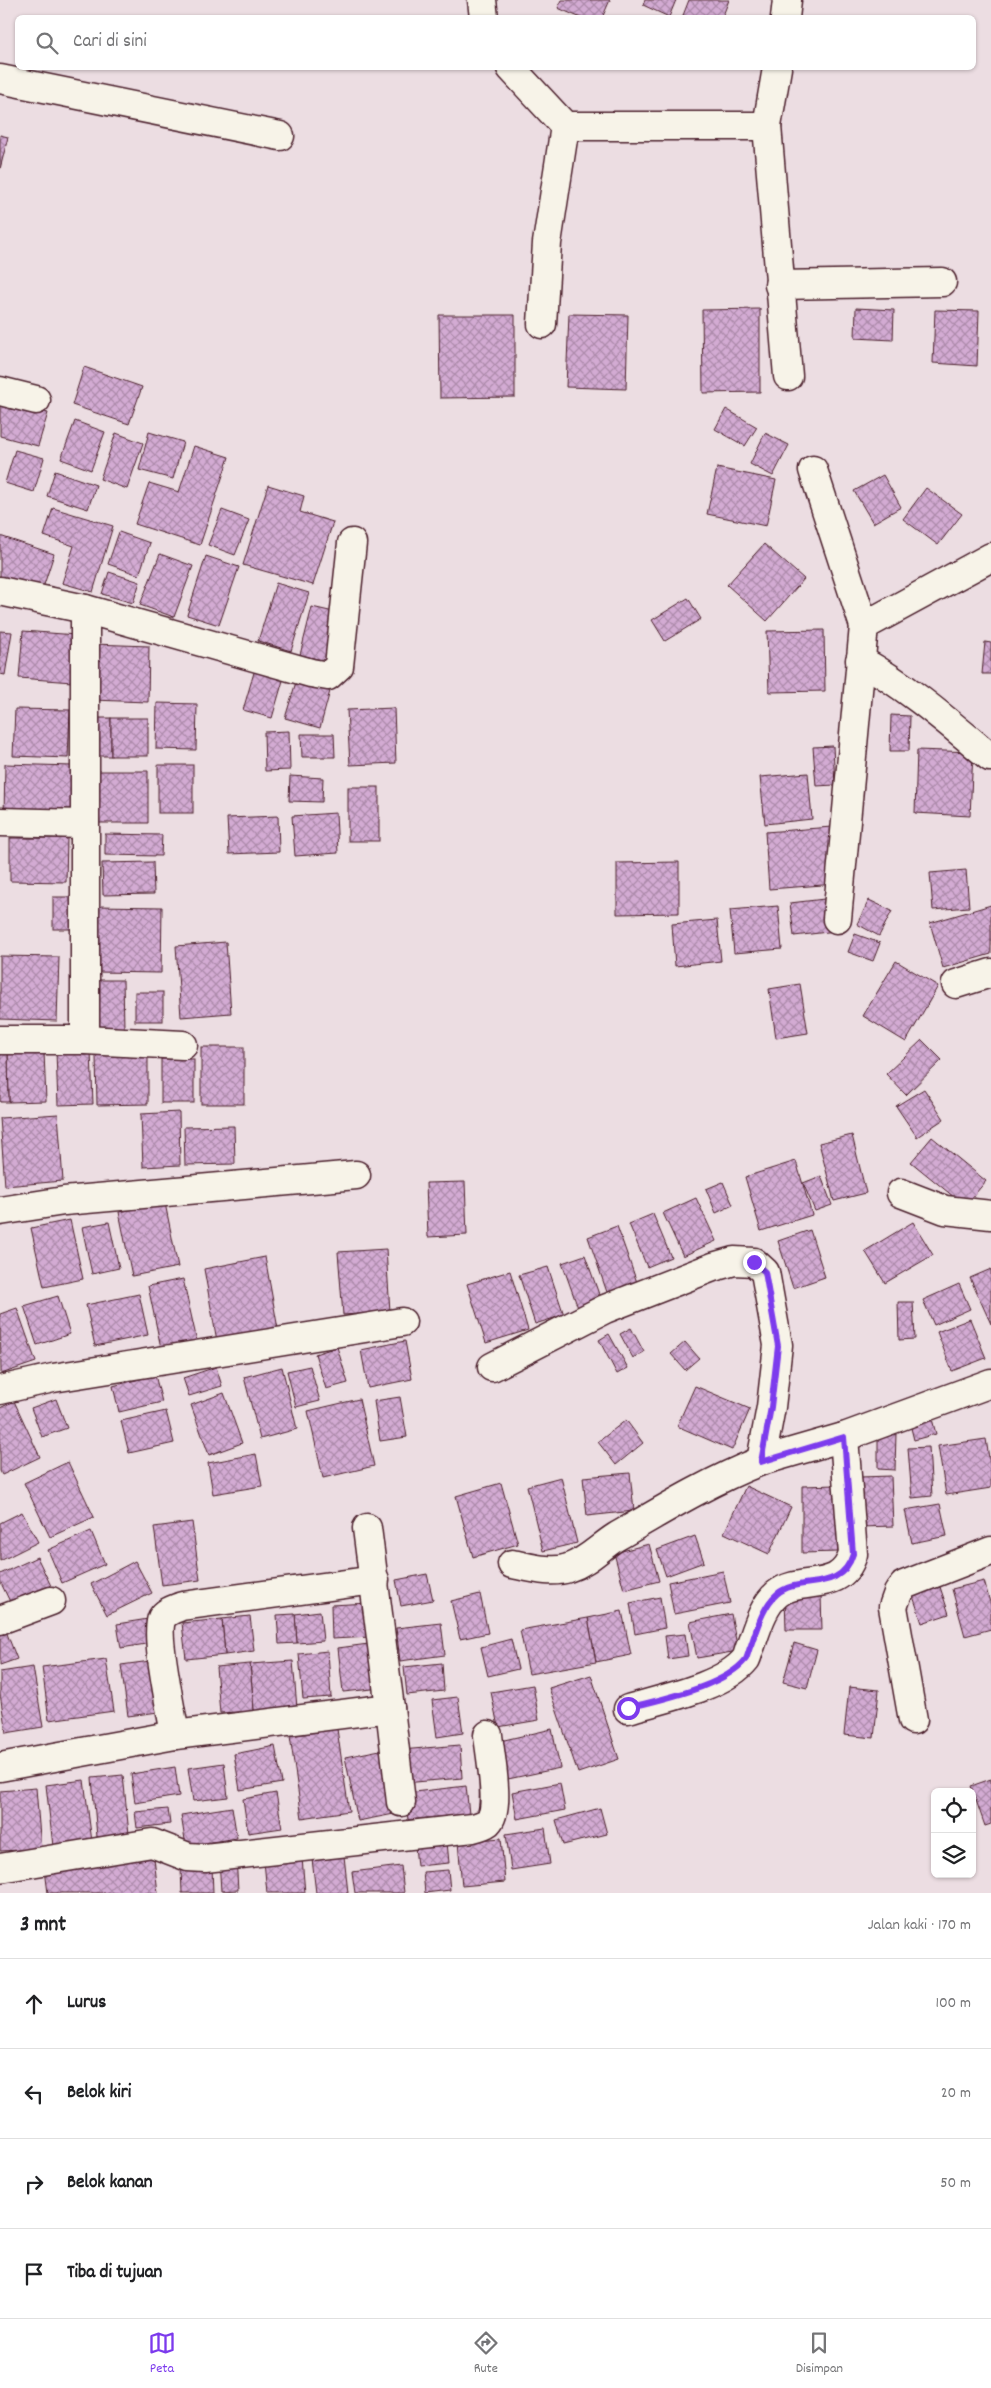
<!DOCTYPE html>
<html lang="id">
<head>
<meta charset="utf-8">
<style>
  :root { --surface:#fff; --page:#f6f6f6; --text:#202124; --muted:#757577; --line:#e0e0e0; --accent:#7c3aed }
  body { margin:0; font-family:Dekko,sans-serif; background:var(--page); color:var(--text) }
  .controls { position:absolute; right:15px; bottom:15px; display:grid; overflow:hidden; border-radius:8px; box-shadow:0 1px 4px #0004 }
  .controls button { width:45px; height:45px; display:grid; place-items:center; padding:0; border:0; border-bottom:1px solid var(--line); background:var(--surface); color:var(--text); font:25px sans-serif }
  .stop { position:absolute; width:15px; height:15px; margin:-11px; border:4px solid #7c3aed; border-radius:50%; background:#fff }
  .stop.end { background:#7c3aed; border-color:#fff; box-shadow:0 1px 5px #0008 }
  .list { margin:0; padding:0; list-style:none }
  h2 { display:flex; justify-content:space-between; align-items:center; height:65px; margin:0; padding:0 20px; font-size:21px }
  h2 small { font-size:16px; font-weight:400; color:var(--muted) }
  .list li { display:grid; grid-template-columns:32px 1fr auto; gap:15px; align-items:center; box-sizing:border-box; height:90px; padding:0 20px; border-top:1px solid var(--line) }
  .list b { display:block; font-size:19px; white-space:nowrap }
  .list em { font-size:16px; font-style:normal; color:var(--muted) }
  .icon { flex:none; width:28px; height:28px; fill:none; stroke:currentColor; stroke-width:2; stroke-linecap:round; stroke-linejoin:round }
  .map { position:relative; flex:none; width:991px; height:1893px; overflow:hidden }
  .search { position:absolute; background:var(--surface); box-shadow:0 1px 4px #0004; left:15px; right:15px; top:15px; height:55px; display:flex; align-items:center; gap:12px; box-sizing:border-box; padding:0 18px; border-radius:8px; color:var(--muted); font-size:19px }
  .sheet { height:425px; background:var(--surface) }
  nav { display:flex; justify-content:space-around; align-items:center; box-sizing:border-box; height:70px; border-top:1px solid var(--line); background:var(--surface); font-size:14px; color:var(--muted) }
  nav a { display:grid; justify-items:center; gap:2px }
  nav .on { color:var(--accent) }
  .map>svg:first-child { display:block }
  .building { fill:url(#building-cross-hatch); stroke:#4a1f2b }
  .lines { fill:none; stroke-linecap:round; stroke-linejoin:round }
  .street-casing { stroke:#4a1f2b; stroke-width:31 }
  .street { stroke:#f7f3e8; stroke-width:28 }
  .route { stroke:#7c3aed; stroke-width:6 }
</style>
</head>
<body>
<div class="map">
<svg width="991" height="1893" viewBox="0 0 991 1893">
  <defs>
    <pattern id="building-cross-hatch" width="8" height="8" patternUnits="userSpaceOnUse" patternTransform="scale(1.25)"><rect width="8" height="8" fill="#d3abd3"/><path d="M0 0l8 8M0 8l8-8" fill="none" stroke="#ad8bab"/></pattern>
  </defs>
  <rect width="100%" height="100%" fill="#ecdde2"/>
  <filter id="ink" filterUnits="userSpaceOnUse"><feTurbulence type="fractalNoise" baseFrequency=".02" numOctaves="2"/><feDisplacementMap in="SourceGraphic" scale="10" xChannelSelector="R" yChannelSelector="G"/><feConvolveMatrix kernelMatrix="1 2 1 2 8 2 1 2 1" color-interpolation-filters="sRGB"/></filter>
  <g filter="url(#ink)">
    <g class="building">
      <path d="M562,0H610L602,18H581L558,8Z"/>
      <path d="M645,0H676L669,17L643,5Z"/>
      <path d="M689,0H729L722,18H682Z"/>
      <path d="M0,135L8,137L0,169Z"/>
      <path d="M856,308L894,310L893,340L855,338Z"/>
      <path d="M760,309V392L703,393L702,310Z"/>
      <path d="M935,310L979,311L977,366L933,363Z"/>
      <path d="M569,314L628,315L626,389L566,387Z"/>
      <path d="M439,315H515V397L440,398Z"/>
      <path d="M84,367L142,387L129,424L72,405Z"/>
      <path d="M0,400L48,413L38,446L0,436Z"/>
      <path d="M726,409L757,427L745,446L715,429Z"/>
      <path d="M75,421L105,432L91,470L61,459Z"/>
      <path d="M149,432L183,442L173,479L139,470Z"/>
      <path d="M116,433L143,443L127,489L100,479Z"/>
      <path d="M765,433L789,445L773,476L750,464Z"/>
      <path d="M194,446L229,457L200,545L135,524L149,483L179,492Z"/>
      <path d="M15,450L44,458L34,492L5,483Z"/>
      <path d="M717,468L776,480L766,526L707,514Z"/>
      <path d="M55,471L96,485L88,509L47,496Z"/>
      <path d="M883,475L901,507L873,523L854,491Z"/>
      <path d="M268,485L304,496L300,512L333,522L313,585L243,565Z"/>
      <path d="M926,488L962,514L938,545L903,519Z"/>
      <path d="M53,508L113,526L93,592L62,583L74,546L44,536Z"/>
      <path d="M222,510L249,520L235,555L208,545Z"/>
      <path d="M119,532L150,543L139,575L108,564Z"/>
      <path d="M0,536L54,554L42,591L0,578Z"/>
      <path d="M764,544L804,579L767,621L727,585Z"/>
      <path d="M160,554L193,566L174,617L140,605Z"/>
      <path d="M206,556L239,567L219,625L187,615Z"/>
      <path d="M109,572L140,582L133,603L102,594Z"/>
      <path d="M276,583L309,593L291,651L258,641Z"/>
      <path d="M688,598L701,619L665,641L652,620Z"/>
      <path d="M312,607L338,613L326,661L300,655Z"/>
      <path d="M824,630L825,691L769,692L767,631Z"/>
      <path d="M0,631L12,632L5,675L0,674Z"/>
      <path d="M23,631L76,635L72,682L19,678Z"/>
      <path d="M985,642L991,643V674H982Z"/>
      <path d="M93,644L149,646L148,702L92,700Z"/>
      <path d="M255,669L284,677L272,718L243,710Z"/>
      <path d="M296,682L330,691L320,728L285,718Z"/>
      <path d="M157,703L197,704L196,750L156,749Z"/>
      <path d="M394,708L396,763L350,765L347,710Z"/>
      <path d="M15,709L70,710L68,758L13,756Z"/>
      <path d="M891,715L910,716L909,751H890Z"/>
      <rect x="92" y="718" width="19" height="38"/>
      <rect x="111" y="718" width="37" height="38"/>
      <path d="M289,731L290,770L265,771L264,732Z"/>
      <path d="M301,734H334L335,757H302Z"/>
      <path d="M833,746L835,785L816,786L813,747Z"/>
      <path d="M917,750L973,752L970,816L915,813Z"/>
      <path d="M5,764L72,766L71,817L4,816Z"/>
      <rect x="158" y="765" width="35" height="48"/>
      <path d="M96,771H148V823H95Z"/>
      <path d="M808,773L812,819L765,824L760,777Z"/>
      <path d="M290,776L323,778L322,802L289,801Z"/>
      <rect x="348" y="787" width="31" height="54"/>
      <path d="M336,813L338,853L295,856L292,816Z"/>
      <path d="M278,816L279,852L229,854L227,818Z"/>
      <path d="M832,827L836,884L769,889L765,832Z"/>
      <path d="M105,834L162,835L161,856L105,855Z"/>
      <path d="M10,838H67L66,882L10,881Z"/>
      <path d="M153,862L154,894L103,895L102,863Z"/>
      <path d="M679,862V913L617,914V863Z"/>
      <path d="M966,870L969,907L933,910L930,873Z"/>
      <rect x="53" y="897" width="19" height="32"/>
      <path d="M833,898L836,931L794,936L790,903Z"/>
      <path d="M869,900L892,911L879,936L857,924Z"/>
      <path d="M991,905V954L943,968L930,923Z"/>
      <path d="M97,906L162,907L161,973L96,972Z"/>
      <path d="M778,906L782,949L734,953L730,910Z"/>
      <path d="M717,920L721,961L675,966L672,924Z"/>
      <path d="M855,934L880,943L873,961L848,952Z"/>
      <path d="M226,942L231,1013L181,1017L176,946Z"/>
      <path d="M0,956L59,957L57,1021L0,1019Z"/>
      <path d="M896,961L938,986L906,1042L863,1016Z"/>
      <path d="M91,980H123L124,1028L92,1029Z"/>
      <path d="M800,984L808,1033L776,1038L769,989Z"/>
      <rect x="135" y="992" width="28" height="29"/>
      <path d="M922,1040L942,1060L906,1095L886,1074Z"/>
      <rect x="201" y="1047" width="43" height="57"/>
      <path d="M91,1051L93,1104L58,1105L56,1052Z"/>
      <path d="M44,1052L46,1101L9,1102L8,1054Z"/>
      <path d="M0,1054H8L9,1102H0Z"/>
      <path d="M148,1054V1104L97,1105L96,1055Z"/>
      <rect x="161" y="1059" width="33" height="44"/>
      <path d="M924,1089L944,1119L917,1137L896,1106Z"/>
      <path d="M179,1112L180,1165L143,1167L141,1114Z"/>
      <path d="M58,1114L63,1181L5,1186L0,1118Z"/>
      <path d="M234,1126L235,1164L185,1165L184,1127Z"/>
      <path d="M852,1135L866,1193L834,1201L819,1143Z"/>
      <path d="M932,1137L986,1181L965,1206L911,1162Z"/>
      <path d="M796,1161L812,1215L761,1231L745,1177Z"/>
      <path d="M821,1176L832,1205L815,1211L803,1183Z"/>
      <path d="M465,1182L467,1235L428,1237L426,1183Z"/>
      <path d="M723,1182L733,1205L716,1213L706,1189Z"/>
      <path d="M696,1198L716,1241L683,1256L663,1213Z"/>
      <path d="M165,1203L178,1267L132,1276L119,1212Z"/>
      <path d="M653,1214L671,1257L647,1267L629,1224Z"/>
      <path d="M70,1220L83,1279L44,1287L31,1228Z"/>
      <path d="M109,1222L119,1268L92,1274L82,1227Z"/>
      <path d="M913,1222L933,1255L885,1283L865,1251Z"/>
      <path d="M617,1226L639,1288L609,1298L588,1237Z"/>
      <path d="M810,1230L825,1277L793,1288L778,1241Z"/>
      <path d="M386,1249L390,1312L343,1315L338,1252Z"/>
      <path d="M585,1255L601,1300L578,1308L562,1263Z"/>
      <path d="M265,1257L278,1329L217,1341L204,1269Z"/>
      <path d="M548,1267L564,1315L535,1324L519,1275Z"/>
      <path d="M991,1269V1324L970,1278Z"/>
      <path d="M510,1271L528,1330L486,1343L467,1284Z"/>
      <path d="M183,1279L197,1341L161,1348L148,1286Z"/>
      <path d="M959,1284L970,1309L934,1325L923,1300Z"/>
      <path d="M139,1294L148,1335L95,1346L86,1305Z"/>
      <path d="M58,1296L70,1334L37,1345L24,1306Z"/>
      <path d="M898,1302H913L915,1339L899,1340Z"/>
      <path d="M17,1308L36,1362L1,1374L0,1314Z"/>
      <path d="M970,1319L986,1358L952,1371L937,1332Z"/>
      <path d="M631,1328L644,1352L633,1358L620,1334Z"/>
      <path d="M609,1334L628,1368L617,1374L599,1340Z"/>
      <path d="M405,1341L412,1379L368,1388L361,1350Z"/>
      <path d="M685,1342L699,1358L685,1370L671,1354Z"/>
      <path d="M337,1347L348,1383L326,1389L315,1354Z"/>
      <path d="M310,1366L320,1401L296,1407L287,1371Z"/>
      <path d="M216,1367L222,1386L189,1396L183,1378Z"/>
      <path d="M282,1367L297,1429L260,1439L244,1377Z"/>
      <path d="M155,1375L162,1402L119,1412L113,1386Z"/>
      <path d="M695,1386L750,1409L732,1450L677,1426Z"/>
      <path d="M224,1393L242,1443L209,1455L191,1405Z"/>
      <path d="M400,1397L407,1437L380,1441L374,1401Z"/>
      <path d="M56,1399L67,1428L42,1437L31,1408Z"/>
      <path d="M359,1399L374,1466L323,1478L308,1411Z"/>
      <path d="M14,1401L40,1457L2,1475L0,1471V1408Z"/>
      <path d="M166,1411L174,1443L129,1453L121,1421Z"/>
      <path d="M931,1415L936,1434L914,1440L909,1420Z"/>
      <path d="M626,1420L643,1443L616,1465L598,1442Z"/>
      <path d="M878,1432L896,1433L895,1470L878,1469Z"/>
      <path d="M986,1439L991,1471V1488L946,1495L938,1446Z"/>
      <path d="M929,1447L932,1496L912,1498L908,1448Z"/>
      <path d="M256,1454L262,1486L213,1494L208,1463Z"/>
      <path d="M68,1462L94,1517L50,1537L24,1483Z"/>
      <path d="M630,1473L634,1511L587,1516L583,1477Z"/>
      <path d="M891,1476L893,1526L862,1527L860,1477Z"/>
      <path d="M561,1477L577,1543L543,1551L527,1486Z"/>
      <path d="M501,1483L518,1544L473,1557L456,1496Z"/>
      <path d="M837,1485L838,1552L802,1553V1486Z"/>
      <path d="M746,1486L791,1507L769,1554L724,1533Z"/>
      <path d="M940,1504L947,1536L912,1543L905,1510Z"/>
      <path d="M22,1512L38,1542L0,1561V1523Z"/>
      <path d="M192,1522L200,1580L162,1585L154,1527Z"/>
      <path d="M91,1531L105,1564L62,1583L48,1550Z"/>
      <path d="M695,1536L704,1562L666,1576L657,1550Z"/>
      <path d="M649,1544L659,1581L624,1590L614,1553Z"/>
      <path d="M37,1557L53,1590L14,1610L0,1581V1574Z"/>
      <path d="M135,1561L152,1593L107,1615L91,1584Z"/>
      <path d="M723,1571L730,1603L674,1614L668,1582Z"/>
      <path d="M427,1574L433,1600L401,1606L396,1580Z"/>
      <path d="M937,1578L949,1614L922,1623L910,1587Z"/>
      <path d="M984,1581L991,1606V1629L965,1636L952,1589Z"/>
      <path d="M480,1594L488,1633L460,1639L451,1601Z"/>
      <path d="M821,1595L822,1630H786L785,1596Z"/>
      <path d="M660,1597L665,1628L635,1634L630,1603Z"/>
      <path d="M369,1603L371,1637L332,1639L331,1605Z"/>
      <path d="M320,1611L323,1641L297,1643L295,1614Z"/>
      <path d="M622,1611L631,1655L596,1662L588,1618Z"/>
      <path d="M295,1614L297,1643L279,1644L277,1615Z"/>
      <path d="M731,1614L738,1651L697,1658L690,1622Z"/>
      <path d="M250,1616L254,1651L225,1655L222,1619Z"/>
      <path d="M588,1618L596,1662L529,1674L520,1630Z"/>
      <path d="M148,1619L152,1643L121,1648L117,1624Z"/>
      <path d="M222,1619L225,1655L186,1659L182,1623Z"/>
      <path d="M441,1623L445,1655L400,1661L396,1628Z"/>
      <path d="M4,1626L17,1659L0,1665V1627Z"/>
      <path d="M685,1634L688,1656L668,1659L665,1636Z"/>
      <path d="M511,1639L518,1669L488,1676L481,1647Z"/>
      <path d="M376,1643L382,1688L343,1692L338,1648Z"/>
      <path d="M794,1643L817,1650L807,1688L783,1682Z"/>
      <path d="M328,1651L331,1697L303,1699L299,1654Z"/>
      <path d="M106,1659L114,1711L49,1720L42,1667Z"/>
      <path d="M158,1660L166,1711L128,1716L121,1665Z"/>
      <path d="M293,1661L297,1708L254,1711L250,1664Z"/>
      <path d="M442,1663L444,1691L407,1695L404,1667Z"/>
      <path d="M250,1664L254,1711L220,1713L216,1667Z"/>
      <path d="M33,1667L43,1727L6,1733L0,1694V1672Z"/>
      <path d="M591,1675L619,1759L578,1773L549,1688Z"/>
      <path d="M533,1685L539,1720L498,1727L491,1692Z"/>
      <path d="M849,1687L879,1690L874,1738L844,1735Z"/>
      <path d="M458,1697L463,1733L437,1737L432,1700Z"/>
      <path d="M337,1729L349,1811L302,1818L290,1736Z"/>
      <path d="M552,1729L560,1768L508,1779L500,1741Z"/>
      <path d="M460,1745L462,1778L404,1783L401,1750Z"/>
      <path d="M275,1746L282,1783L240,1790L234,1754Z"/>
      <path d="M380,1750L394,1814L358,1821L345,1757Z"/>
      <path d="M224,1763L228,1797L193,1801L188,1768Z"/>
      <path d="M175,1767L179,1796L135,1803L131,1774Z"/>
      <path d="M123,1775L129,1834L97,1837L92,1778Z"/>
      <path d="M991,1779V1824L985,1826L971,1786Z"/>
      <path d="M84,1780L92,1842L53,1846L46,1785Z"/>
      <path d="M560,1783L565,1810L517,1819L512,1792Z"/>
      <path d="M466,1786L469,1814L408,1820L405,1793Z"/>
      <path d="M36,1788L41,1849L0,1851V1791Z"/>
      <path d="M276,1793L282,1828L248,1833L243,1799Z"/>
      <path d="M232,1807L237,1838L186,1846L181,1815Z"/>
      <path d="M600,1808L607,1834L563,1845L556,1820Z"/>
      <path d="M168,1809L170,1824L137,1828L135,1812Z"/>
      <path d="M545,1828L550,1864L511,1870L506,1834Z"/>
      <path d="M501,1838L505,1882L462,1886L458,1842Z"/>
      <path d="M447,1842L449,1863L417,1866L415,1846Z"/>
      <path d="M344,1856L348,1893H316L312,1859Z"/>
      <path d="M236,1857L238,1890L221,1891L219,1859Z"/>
      <path d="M154,1858L158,1893H48L45,1870Z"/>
      <path d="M302,1858L305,1893H267L264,1861Z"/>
      <path d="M401,1866L404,1893H355L352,1872Z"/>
      <path d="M212,1867L213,1893H182L181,1869Z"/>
      <path d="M448,1870L450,1890L425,1893L423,1872Z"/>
    </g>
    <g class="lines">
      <g class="street-casing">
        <g id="street">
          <path d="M482,0L484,18"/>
          <path d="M785,18L787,0"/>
          <path d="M511,68L565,126H767L788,376"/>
          <path d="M0,79L280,136"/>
          <path d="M767,126L777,68"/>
          <path d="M779,285L942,282"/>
          <path d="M542,324L547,243L565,126"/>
          <path d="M0,391L36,400"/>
          <path d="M813,470L864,626"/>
          <path d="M0,591L85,609L311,673L328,676L339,666L352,543"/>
          <path d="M85,609V1040"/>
          <path d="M860,660C908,687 948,722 990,757"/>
          <path d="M0,822L83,824"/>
          <path d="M837,919L864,626L991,557"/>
          <path d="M956,984L991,973"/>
          <path d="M0,1040H85L183,1045"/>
          <path d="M901,1193L945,1210L991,1215"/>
          <path d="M0,1211L64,1201L356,1175"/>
          <path d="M492,1367L605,1309L713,1267L734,1261L754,1262L765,1272L778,1345L771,1407L761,1461L844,1437L991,1383"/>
          <path d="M0,1390L53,1378L402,1322"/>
          <path d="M512,1564C529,1567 551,1574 568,1568C587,1562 600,1547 616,1537C664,1509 710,1481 761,1461"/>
          <path d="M0,1620L51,1601"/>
          <path d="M390,1708L401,1802"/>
          <path d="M628,1709C661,1699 724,1687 746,1659C748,1655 749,1649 751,1645C757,1628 763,1606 777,1594C800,1575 841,1595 853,1554L844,1437"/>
          <path d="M913,1720L893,1607L898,1593L904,1585L991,1551"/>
          <path d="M175,1735C172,1714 154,1634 162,1618C166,1611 175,1609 182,1606L375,1580"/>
          <path d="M0,1767L175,1735L390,1708L367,1528"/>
          <path d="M0,1868L152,1843L188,1857L205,1858L473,1828C477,1827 484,1825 488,1822C501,1810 490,1754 488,1735"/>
        </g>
      </g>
      <use href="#street" class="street"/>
    </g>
  </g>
  <g class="lines" filter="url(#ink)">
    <path class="route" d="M628,1708C661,1699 724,1687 746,1659C748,1655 749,1649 751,1645C757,1628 763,1606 777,1594C799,1575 841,1594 853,1554L844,1437L761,1462L771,1407L778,1346L765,1272L754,1262"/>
  </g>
</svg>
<div class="controls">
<button><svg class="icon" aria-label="locate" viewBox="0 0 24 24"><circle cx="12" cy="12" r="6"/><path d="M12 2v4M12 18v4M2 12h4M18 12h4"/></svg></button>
<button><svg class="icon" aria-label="layers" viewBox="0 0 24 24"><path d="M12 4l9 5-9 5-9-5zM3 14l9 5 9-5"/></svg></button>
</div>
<div class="stop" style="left:628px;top:1708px"></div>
<div class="stop end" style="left:754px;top:1262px"></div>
<div class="search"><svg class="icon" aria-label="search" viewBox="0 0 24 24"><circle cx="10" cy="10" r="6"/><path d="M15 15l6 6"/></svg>Cari di sini</div>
</div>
<section class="sheet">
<h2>3 mnt<small>Jalan kaki · 170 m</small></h2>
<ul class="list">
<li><svg class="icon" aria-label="ahead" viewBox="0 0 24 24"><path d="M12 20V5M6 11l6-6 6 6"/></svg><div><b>Lurus</b></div><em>100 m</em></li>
<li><svg class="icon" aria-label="left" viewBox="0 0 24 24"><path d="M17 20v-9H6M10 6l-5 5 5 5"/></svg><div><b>Belok kiri</b></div><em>20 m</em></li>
<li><svg class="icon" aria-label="right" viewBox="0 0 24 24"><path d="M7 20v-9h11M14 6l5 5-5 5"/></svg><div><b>Belok kanan</b></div><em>50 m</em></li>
<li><svg class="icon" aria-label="arrive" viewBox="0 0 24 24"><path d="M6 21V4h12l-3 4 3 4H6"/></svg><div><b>Tiba di tujuan</b></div></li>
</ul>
</section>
<nav>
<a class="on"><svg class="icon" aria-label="map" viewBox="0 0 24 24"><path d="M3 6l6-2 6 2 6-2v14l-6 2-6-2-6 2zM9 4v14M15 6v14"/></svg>Peta</a>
<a><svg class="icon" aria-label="directions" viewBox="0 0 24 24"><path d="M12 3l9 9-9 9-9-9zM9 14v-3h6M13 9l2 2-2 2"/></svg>Rute</a>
<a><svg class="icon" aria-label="saved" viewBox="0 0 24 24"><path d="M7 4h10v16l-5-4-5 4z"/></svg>Disimpan</a>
</nav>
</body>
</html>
